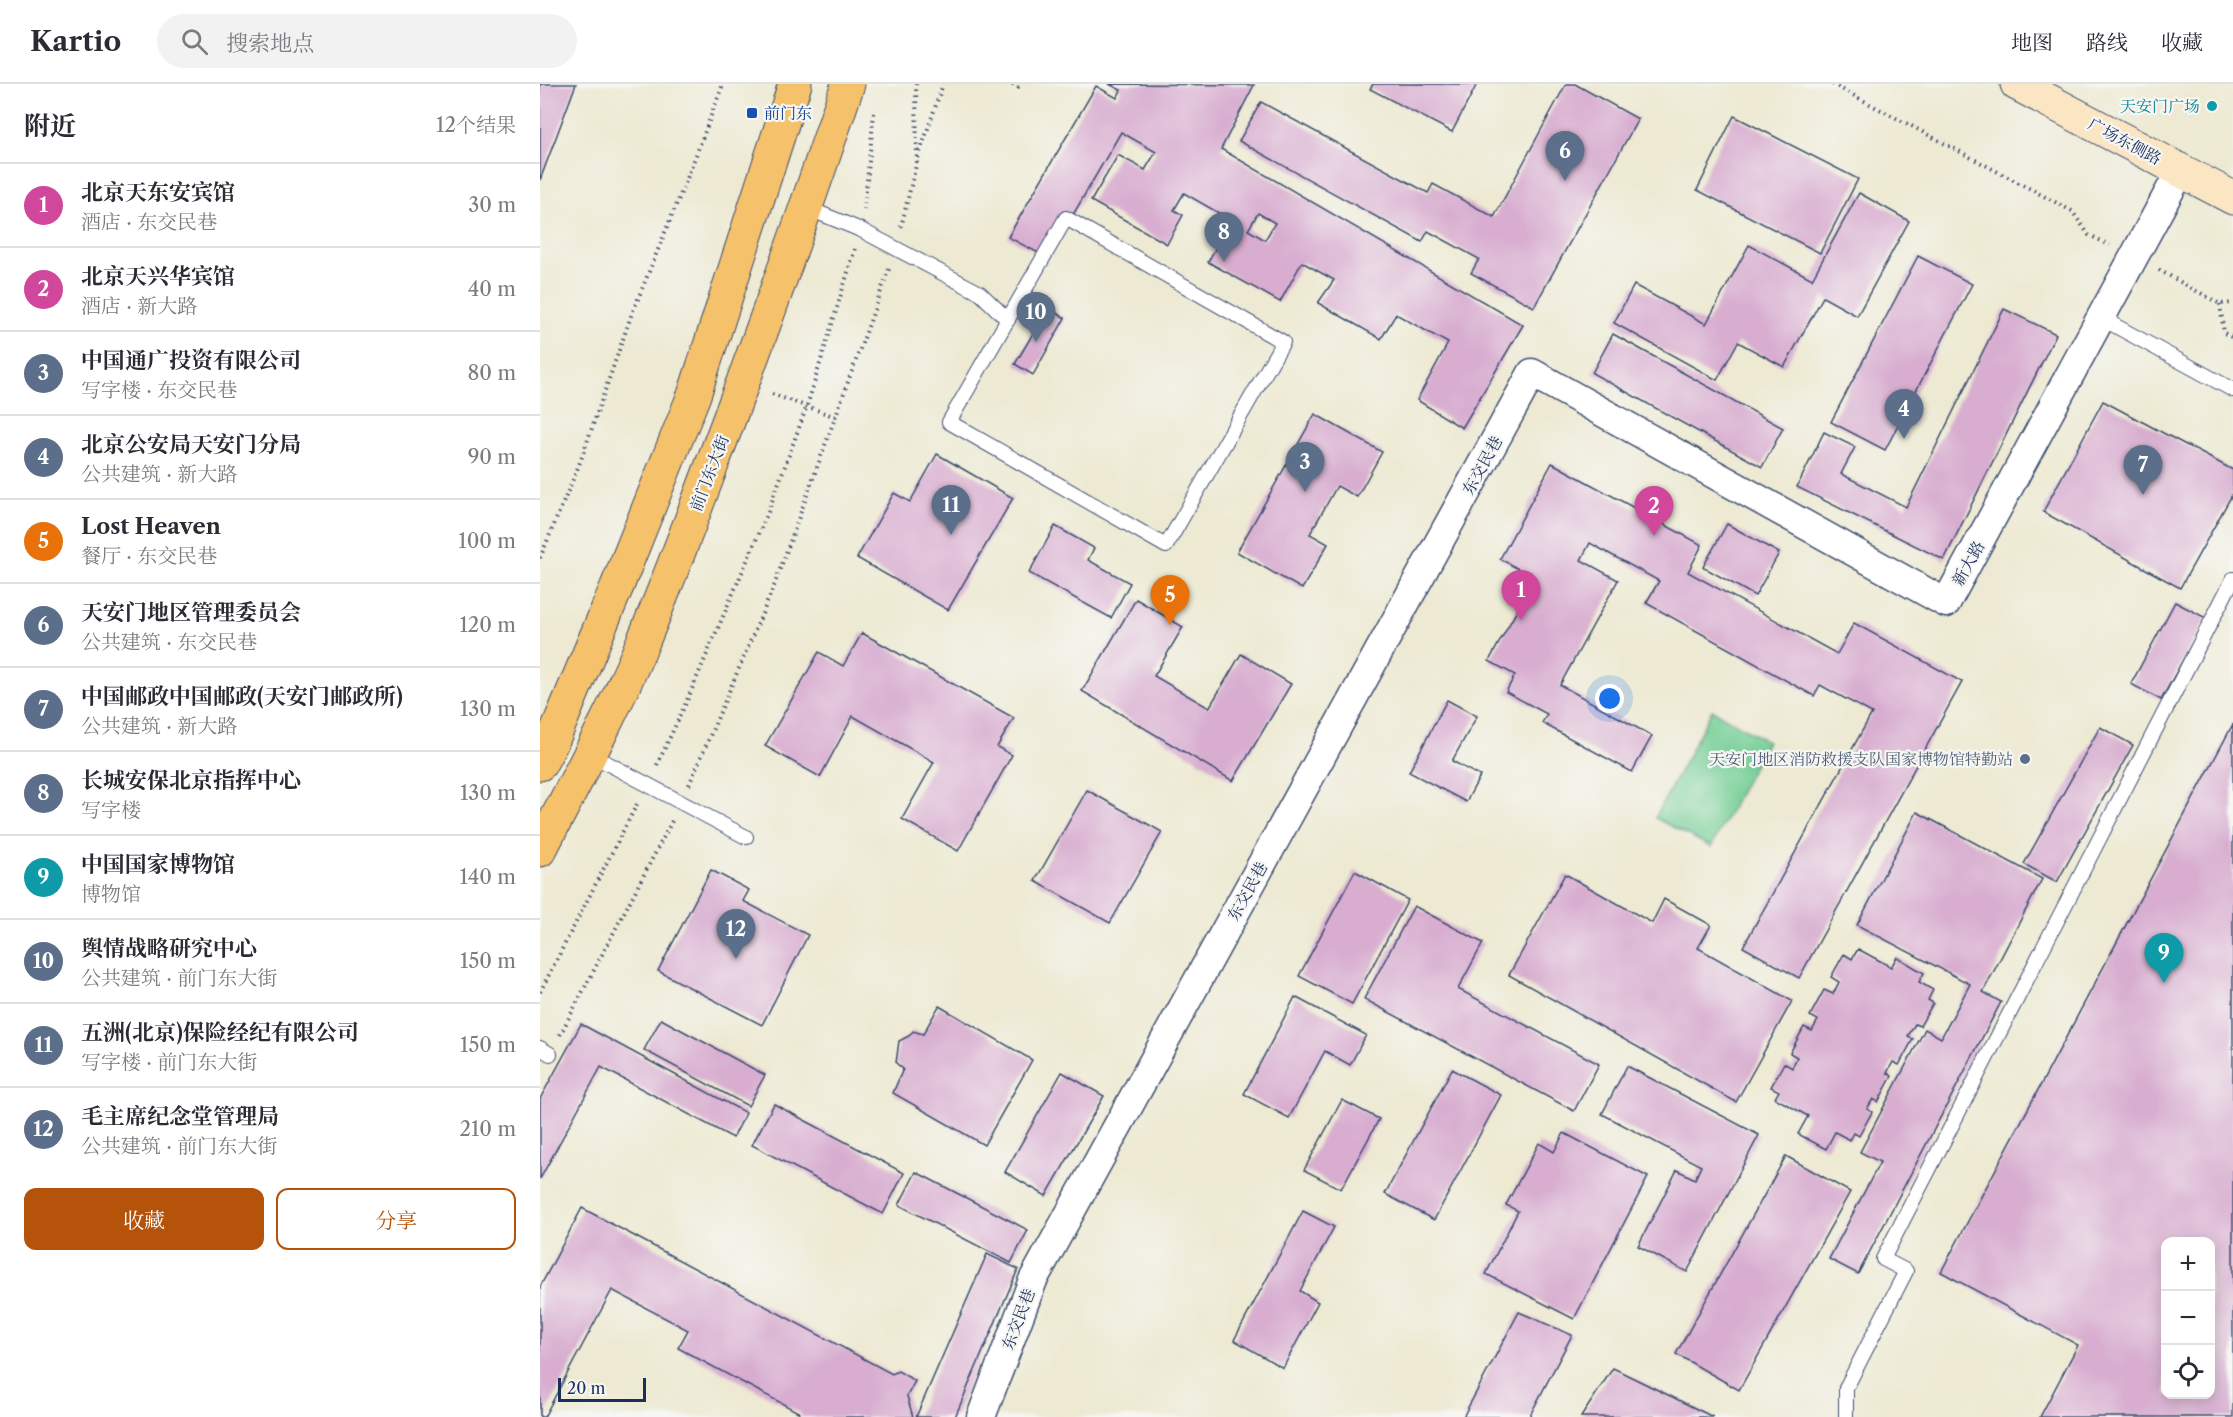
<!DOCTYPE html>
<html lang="zh">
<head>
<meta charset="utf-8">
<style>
  :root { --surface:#fff; --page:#f2f2f3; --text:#2b2b33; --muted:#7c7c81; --line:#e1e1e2; --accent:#b45309 }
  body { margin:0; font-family:"Libre Caslon Text","Noto Serif SC",serif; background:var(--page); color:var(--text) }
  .controls { position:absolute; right:18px; bottom:18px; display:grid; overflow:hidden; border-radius:12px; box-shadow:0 3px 15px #0003 }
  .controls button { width:54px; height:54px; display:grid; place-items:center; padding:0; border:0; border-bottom:2px solid var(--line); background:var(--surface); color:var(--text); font:30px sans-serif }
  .scale { position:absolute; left:18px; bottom:15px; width:88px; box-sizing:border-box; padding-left:6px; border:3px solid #1b2f5e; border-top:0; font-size:16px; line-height:21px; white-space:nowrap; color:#1b2f5e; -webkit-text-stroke:4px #f6f6f2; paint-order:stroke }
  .you { position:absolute; left:1070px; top:615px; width:21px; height:21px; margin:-15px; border:4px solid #fff; border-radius:50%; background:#1a73e8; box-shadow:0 0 0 9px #1a73e833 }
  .badge { display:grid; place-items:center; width:39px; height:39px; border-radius:50%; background:var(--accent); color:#fff; font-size:20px; font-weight:700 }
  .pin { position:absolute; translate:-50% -50px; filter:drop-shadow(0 2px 3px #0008) }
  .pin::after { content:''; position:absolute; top:32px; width:21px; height:18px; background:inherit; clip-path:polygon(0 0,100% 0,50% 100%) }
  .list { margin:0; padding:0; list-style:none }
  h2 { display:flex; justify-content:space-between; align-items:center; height:78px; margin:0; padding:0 24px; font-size:26px }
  h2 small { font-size:20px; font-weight:400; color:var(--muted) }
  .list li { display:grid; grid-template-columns:39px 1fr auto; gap:18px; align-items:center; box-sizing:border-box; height:84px; padding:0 24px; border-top:2px solid var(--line) }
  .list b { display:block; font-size:22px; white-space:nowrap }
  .list p { margin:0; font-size:20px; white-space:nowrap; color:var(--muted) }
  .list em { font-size:20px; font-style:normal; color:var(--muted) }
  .actions { display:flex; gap:12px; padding:18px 24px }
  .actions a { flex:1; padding:14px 0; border:2px solid var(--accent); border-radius:12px; text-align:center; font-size:21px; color:var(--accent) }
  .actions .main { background:var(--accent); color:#fff }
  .icon { flex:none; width:33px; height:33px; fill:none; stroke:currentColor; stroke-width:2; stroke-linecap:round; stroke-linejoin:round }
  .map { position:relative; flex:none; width:1693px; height:1333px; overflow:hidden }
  header { display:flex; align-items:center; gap:36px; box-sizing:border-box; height:84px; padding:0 30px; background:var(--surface); border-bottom:2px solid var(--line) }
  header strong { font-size:28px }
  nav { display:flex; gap:33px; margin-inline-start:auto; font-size:21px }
  .search { width:420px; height:54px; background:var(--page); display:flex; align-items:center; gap:15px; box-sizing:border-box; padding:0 21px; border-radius:33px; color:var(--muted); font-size:22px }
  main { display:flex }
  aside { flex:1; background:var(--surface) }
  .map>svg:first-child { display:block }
  .green { fill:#76cf96; stroke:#487f7a; stroke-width:1.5 }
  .building { fill:#d8add0; fill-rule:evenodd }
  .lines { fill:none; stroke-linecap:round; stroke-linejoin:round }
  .service-casing { stroke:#3a4b6f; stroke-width:16 }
  .minor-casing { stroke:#3a4b6f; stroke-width:31 }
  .secondary-casing { stroke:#3a4b6f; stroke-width:35 }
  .primary-casing { stroke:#3a4b6f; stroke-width:35 }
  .path { stroke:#3a4b6f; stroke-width:4; stroke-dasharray:1.5 4.5; stroke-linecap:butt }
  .service { stroke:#fff; stroke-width:14 }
  .minor { stroke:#fff; stroke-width:28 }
  .secondary { stroke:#fbe6c4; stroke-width:33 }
  .primary { stroke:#f5c16b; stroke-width:33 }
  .culture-dot { fill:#0f9aa8; stroke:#f6f6f2; stroke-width:2 }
  .transit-dot { fill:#1a4fb4; stroke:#f6f6f2; stroke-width:2 }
  .service-dot { fill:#5c6f8a; stroke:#f6f6f2; stroke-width:2 }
  .labels { text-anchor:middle; stroke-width:4.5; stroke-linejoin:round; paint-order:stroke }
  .culture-label { font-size:16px; fill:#0d838f; stroke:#f6f6f2; text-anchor:end }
  .transit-label { font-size:16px; fill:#164399; stroke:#f6f6f2; text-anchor:start }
  .street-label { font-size:16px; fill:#1b2f5e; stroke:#f6f6f2 }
  .service-label { font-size:16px; fill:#4e5e75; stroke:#f6f6f2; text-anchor:end }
</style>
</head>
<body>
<header>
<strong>Kartio</strong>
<div class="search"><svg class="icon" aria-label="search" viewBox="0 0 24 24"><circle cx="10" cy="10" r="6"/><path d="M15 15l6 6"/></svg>搜索地点</div>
<nav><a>地图</a><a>路线</a><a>收藏</a></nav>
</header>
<main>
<aside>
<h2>附近<small>12个结果</small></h2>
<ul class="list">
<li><span class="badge" style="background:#d1479c">1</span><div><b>北京天东安宾馆</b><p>酒店 · 东交民巷</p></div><em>30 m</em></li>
<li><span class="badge" style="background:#d1479c">2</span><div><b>北京天兴华宾馆</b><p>酒店 · 新大路</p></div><em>40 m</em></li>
<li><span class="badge" style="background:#5c6f8a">3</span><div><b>中国通广投资有限公司</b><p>写字楼 · 东交民巷</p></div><em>80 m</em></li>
<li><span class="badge" style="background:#5c6f8a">4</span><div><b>北京公安局天安门分局</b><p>公共建筑 · 新大路</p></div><em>90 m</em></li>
<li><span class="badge" style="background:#e8710a">5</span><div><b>Lost Heaven</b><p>餐厅 · 东交民巷</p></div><em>100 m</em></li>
<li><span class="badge" style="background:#5c6f8a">6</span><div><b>天安门地区管理委员会</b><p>公共建筑 · 东交民巷</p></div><em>120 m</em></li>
<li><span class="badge" style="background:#5c6f8a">7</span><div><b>中国邮政中国邮政(天安门邮政所)</b><p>公共建筑 · 新大路</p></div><em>130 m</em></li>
<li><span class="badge" style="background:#5c6f8a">8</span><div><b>长城安保北京指挥中心</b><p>写字楼</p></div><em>130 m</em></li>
<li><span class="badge" style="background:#0f9aa8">9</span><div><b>中国国家博物馆</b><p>博物馆</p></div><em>140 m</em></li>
<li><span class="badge" style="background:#5c6f8a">10</span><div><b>舆情战略研究中心</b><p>公共建筑 · 前门东大街</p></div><em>150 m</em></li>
<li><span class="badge" style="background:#5c6f8a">11</span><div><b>五洲(北京)保险经纪有限公司</b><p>写字楼 · 前门东大街</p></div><em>150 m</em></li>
<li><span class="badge" style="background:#5c6f8a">12</span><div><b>毛主席纪念堂管理局</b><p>公共建筑 · 前门东大街</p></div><em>210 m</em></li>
</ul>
<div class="actions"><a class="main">收藏</a><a>分享</a></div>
</aside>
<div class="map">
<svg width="1693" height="1333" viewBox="0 0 1693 1333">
  <rect width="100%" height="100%" fill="#f6f6f2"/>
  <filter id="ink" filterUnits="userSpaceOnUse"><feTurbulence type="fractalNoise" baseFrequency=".0167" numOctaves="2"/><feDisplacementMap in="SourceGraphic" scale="12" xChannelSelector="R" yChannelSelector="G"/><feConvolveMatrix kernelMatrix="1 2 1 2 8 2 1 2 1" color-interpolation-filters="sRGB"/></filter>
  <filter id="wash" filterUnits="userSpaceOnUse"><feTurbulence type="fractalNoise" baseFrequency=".008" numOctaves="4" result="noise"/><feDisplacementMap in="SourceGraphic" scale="24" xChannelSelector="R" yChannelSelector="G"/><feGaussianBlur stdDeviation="1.35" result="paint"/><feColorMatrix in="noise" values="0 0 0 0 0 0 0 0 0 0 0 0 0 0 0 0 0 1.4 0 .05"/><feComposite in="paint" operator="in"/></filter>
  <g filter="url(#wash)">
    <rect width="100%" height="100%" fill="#ede9d2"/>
    <path class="green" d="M1172,626L1227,657L1171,763L1115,734Z"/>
    <g id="blocks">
      <g class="building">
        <path d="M0,0H36L0,96Z"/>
        <path d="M569,0L714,1L681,65L983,241L922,344L877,316L908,259L856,230L841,255L778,219L794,196L762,178L740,218L668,178L691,136L644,109L634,126L643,131L627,160L551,117L578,71L605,86L616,68L581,48L508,174L468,153L556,2L577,14L581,6ZM718,129L735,139L725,156L708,146Z"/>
        <path d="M833,0H937L912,48L830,5Z"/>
        <path d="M1026,0H1035L1098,35L994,223L931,189L939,175L888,147L882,158L699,57L721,18L888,109L893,100L954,133Z"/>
        <path d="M1194,32L1318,95L1280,169L1157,106Z"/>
        <path d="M1319,109L1369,137L1317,232L1283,213L1244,283L1198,258L1177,296L1074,239L1094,201L1166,240L1209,161L1272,195Z"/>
        <path d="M1378,172L1432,200L1345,366L1291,338Z"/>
        <path d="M508,224L525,234L493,291L475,280Z"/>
        <path d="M1464,225L1516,250L1404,476L1257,403L1284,348L1315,363L1301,390L1366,423Z"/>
        <path d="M1073,250L1243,344L1222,383L1052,289Z"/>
        <path d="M1563,317L1693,386V409L1640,504L1503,428Z"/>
        <path d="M775,330L842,368L817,413L797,402L770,450L788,460L762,505L697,468Z"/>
        <path d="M397,370L473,414L408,526L317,474L354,409L370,418Z"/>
        <path d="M1012,379L1162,461L1148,488L1297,570L1314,539L1422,598L1259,894L1203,863L1332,629L1280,601L1274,612L1106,519L1119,497L1050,459L1041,476L1078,496L1020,601L1112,652L1092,688L1002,639L1007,630L966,608L975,591L949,577L995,494L960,475Z"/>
        <path d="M1187,440L1239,469L1215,512L1163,483Z"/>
        <path d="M515,442L554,464L548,476L590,499L571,534L489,489Z"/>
        <path d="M596,515L643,543L614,592L669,624L701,570L751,600L693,697L542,607Z"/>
        <path d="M1635,518L1666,534L1621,616L1591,600Z"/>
        <path d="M322,549L474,634L457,663L472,671L418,767L362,735L394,678L313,632L280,693L225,662L279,568L303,582Z"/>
        <path d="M907,616L937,632L912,677L940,692L926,718L869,688Z"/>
        <path d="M1693,640V1333H1500L1538,1261L1401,1188ZM1626,1158H1670V1310H1626Z"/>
        <path d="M1560,643L1593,661L1517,798L1484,780Z"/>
        <path d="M547,706L622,748L570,839L495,797Z"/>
        <path d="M1377,728L1502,795L1443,908L1461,918L1318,1190L1289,1175L1340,1078L1320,1068L1385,945L1401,954L1430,900L1317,841Z"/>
        <path d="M171,786L209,806L203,817L268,851L222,941L118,887Z"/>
        <path d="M815,787L868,816L812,920L759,892Z"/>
        <path d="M1025,790L1112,839L1124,815L1171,841L1158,864L1252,917L1196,1018L969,891Z"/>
        <path d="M874,822L943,859L918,905L1059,980L1034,1027L824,915Z"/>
        <path d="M1318,865L1351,883L1357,873L1384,889L1379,898L1393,906L1388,916L1393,919L1380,942L1375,940L1368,952L1373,955L1359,981L1353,978L1347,989L1352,992L1338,1018L1333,1015L1327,1025L1332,1028L1319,1052L1314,1049L1310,1056L1295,1048L1286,1065L1258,1050L1268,1032L1235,1014L1239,1007L1231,1003L1244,979L1252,984L1257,973L1250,969L1264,943L1272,947L1278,936L1270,932L1284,906L1293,910L1299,898L1291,893L1304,870L1312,875Z"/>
        <path d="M755,913L826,951L810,981L785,967L749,1034L704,1010Z"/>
        <path d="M399,922L492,976L444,1061L353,1009L363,985L356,979L359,957L369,952L373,947L383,950Z"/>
        <path d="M121,935L225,991L208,1022L104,966Z"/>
        <path d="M41,940L206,1029L193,1054L61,983L0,1095V1015Z"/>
        <path d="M1087,982L1219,1051L1147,1188L1098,1162L1137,1086L1155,1095L1161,1082L1062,1030Z"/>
        <path d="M912,985L961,1011L894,1136L845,1110Z"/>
        <path d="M522,988L564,1012L506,1112L465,1088Z"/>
        <path d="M802,1016L839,1035L801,1105L764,1086Z"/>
        <path d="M234,1020L364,1089L343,1130L212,1061Z"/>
        <path d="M1024,1049L1108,1093L1034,1235L946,1190L978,1127L966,1121L999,1059L1014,1068Z"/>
        <path d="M1246,1072L1310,1108L1199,1306L1136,1270Z"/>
        <path d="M376,1088L488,1146L471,1179L359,1121Z"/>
        <path d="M42,1124L352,1290L358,1287L375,1297L367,1312L373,1333H261L260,1329L138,1264L148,1246L72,1206L4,1333H0V1203Z"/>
        <path d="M763,1127L794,1143L760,1207L778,1218L743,1284L694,1256Z"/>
        <path d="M447,1170L478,1185L415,1333H376Z"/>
        <path d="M979,1228L1032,1251L989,1333H923Z"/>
        <path d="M1073,1284L1173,1333H1041Z"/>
      </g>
    </g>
  </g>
  <g filter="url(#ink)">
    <use href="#blocks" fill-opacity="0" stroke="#3a4b6f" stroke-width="1.5"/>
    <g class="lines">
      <g class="service-casing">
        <g id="service">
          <path d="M267,124L321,146L440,209L468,236"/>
          <path d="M526,134L743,258L626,462L409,338Z"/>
          <path d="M1561,234L1693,306"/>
          <path d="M50,670L206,753"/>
          <path d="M0,964L10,970"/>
          <path d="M1306,1333V1304L1366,1187L1343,1175L1693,495"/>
        </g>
      </g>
      <g class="minor-casing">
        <path id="minor" d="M441,1333L493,1196L992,289L1406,519L1641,86"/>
      </g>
      <g class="secondary-casing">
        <path id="secondary" d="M1477,0L1693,114"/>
      </g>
      <g class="primary-casing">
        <g id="primary">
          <path d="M0,680L12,658L78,500L154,311L255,0"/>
          <path d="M0,766C34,700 70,635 99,567C131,492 159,415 188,338C230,226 270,114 308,0"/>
        </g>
      </g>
      <g class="path">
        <path d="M472,0L478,3L480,0"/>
        <path d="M1292,0L1532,127L1549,151L1570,161"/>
        <path d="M378,74L403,0"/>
        <path d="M324,126L334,29"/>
        <path d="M361,143L377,77L376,0"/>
        <path d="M1619,186L1680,220L1693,219"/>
        <path d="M1680,220L1684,249L1693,254"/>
        <path d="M232,310L296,333"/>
        <path d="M0,474L39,381L91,232L148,92L183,0"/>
        <path d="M117,681L145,621L228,428L267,322L315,165"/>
        <path d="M149,701L234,502L349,185"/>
        <path d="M0,908L97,720"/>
        <path d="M20,951L132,737"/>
      </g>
      <use href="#service" class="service"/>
      <use href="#minor" class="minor"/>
      <use href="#secondary" class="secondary"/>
      <use href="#primary" class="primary"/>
    </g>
  </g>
  <circle class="culture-dot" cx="1672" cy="22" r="6"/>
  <rect class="transit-dot" x="206" y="23" width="12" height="12" rx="3"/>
  <circle class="service-dot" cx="1485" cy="675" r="6"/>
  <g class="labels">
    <g class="culture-label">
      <text x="1660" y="28">天安门广场</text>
    </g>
    <g class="transit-label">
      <text x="224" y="35">前门东</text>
    </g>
    <g class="street-label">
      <text transform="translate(1585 57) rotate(28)" y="6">广场东侧路</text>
      <text transform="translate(942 381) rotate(-61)" y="6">东交民巷</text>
      <text transform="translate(169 389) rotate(-69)" y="6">前门东大街</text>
      <text transform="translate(1428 479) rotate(-61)" y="6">新大路</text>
      <text transform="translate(707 807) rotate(-61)" y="6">东交民巷</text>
      <text transform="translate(478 1235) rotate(-69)" y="6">东交民巷</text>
    </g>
    <g class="service-label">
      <text x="1473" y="681">天安门地区消防救援支队国家博物馆特勤站</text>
    </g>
  </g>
</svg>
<div class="controls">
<button>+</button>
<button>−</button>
<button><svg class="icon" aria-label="locate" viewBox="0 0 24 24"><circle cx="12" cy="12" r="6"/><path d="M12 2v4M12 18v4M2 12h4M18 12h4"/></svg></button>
</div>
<div class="scale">20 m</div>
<div class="you"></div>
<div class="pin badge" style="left:981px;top:536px;background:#d1479c">1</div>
<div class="pin badge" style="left:1114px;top:452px;background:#d1479c">2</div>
<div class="pin badge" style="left:765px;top:408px;background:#5c6f8a">3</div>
<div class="pin badge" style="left:1364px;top:355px;background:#5c6f8a">4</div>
<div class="pin badge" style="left:630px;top:541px;background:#e8710a">5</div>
<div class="pin badge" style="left:1025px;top:97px;background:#5c6f8a">6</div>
<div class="pin badge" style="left:1603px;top:411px;background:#5c6f8a">7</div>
<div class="pin badge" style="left:684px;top:178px;background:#5c6f8a">8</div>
<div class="pin badge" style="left:1624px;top:899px;background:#0f9aa8">9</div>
<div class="pin badge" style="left:496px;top:258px;background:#5c6f8a">10</div>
<div class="pin badge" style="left:411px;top:451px;background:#5c6f8a">11</div>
<div class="pin badge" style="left:196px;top:875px;background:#5c6f8a">12</div>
</div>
</main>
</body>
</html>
